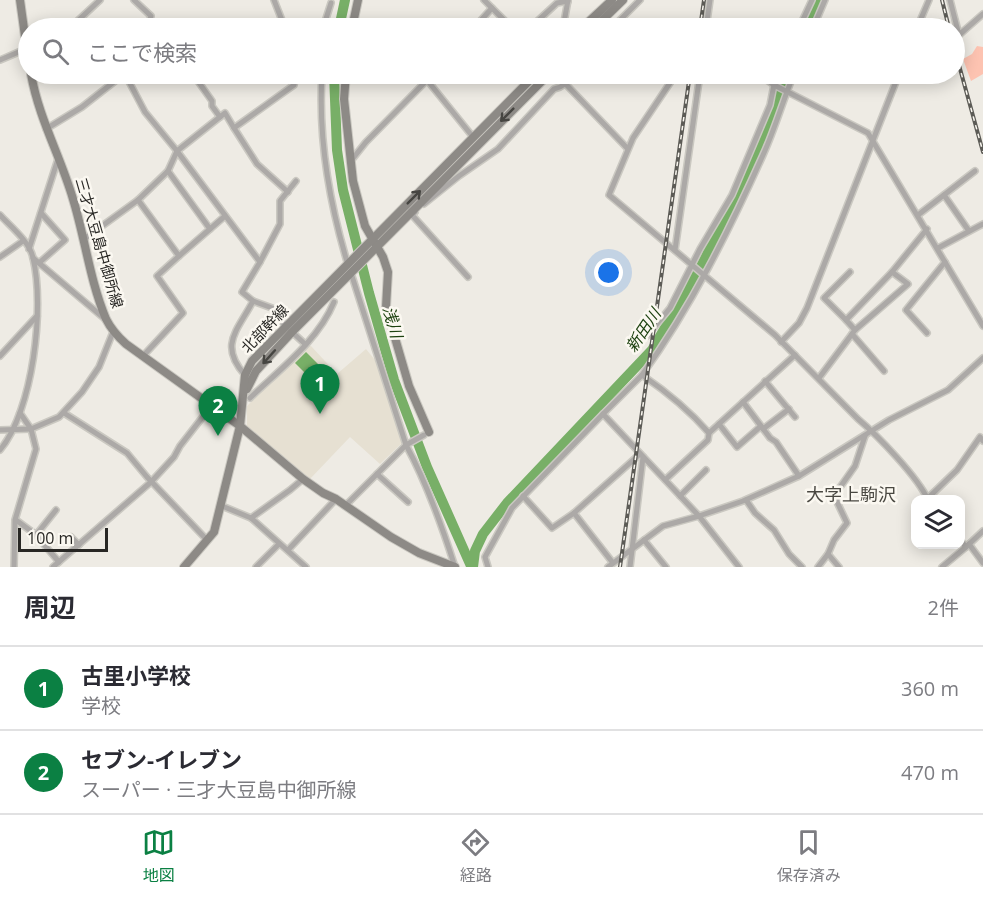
<!DOCTYPE html>
<html lang="ja">
<head>
<meta charset="utf-8">
<style>
  :root { --surface:#fff; --page:#f2f2f3; --text:#2b2b33; --muted:#7c7c81; --line:#e1e1e2; --accent:#0b8043 }
  body { margin:0; font-family:"Open Sans","Noto Sans JP",sans-serif; background:var(--page); color:var(--text) }
  .controls { position:absolute; right:18px; bottom:18px; display:grid; overflow:hidden; border-radius:12px; box-shadow:0 3px 15px #0003 }
  .controls button { width:54px; height:54px; display:grid; place-items:center; padding:0; border:0; border-bottom:2px solid var(--line); background:var(--surface); color:var(--text); font:30px sans-serif }
  .scale { position:absolute; left:18px; bottom:15px; width:90px; box-sizing:border-box; padding-left:6px; border:3px solid #282724; border-top:0; font-size:16px; line-height:21px; white-space:nowrap; color:#282724; -webkit-text-stroke:4px #fbf8f1; paint-order:stroke }
  .you { position:absolute; left:609px; top:273px; width:21px; height:21px; margin:-15px; border:4px solid #fff; border-radius:50%; background:#1a73e8; box-shadow:0 0 0 9px #1a73e833 }
  .badge { display:grid; place-items:center; width:39px; height:39px; border-radius:50%; background:var(--accent); color:#fff; font-size:20px; font-weight:700 }
  .pin { position:absolute; translate:-50% -50px; filter:drop-shadow(0 2px 3px #0008) }
  .pin::after { content:''; position:absolute; top:32px; width:21px; height:18px; background:inherit; clip-path:polygon(0 0,100% 0,50% 100%) }
  .list { margin:0; padding:0; list-style:none }
  h2 { display:flex; justify-content:space-between; align-items:center; height:78px; margin:0; padding:0 24px; font-size:26px }
  h2 small { font-size:20px; font-weight:400; color:var(--muted) }
  .list li { display:grid; grid-template-columns:39px 1fr auto; gap:18px; align-items:center; box-sizing:border-box; height:84px; padding:0 24px; border-top:2px solid var(--line) }
  .list b { display:block; font-size:22px; white-space:nowrap }
  .list p { margin:0; font-size:20px; white-space:nowrap; color:var(--muted) }
  .list em { font-size:20px; font-style:normal; color:var(--muted) }
  .icon { flex:none; width:33px; height:33px; fill:none; stroke:currentColor; stroke-width:2; stroke-linecap:round; stroke-linejoin:round }
  .map { position:relative; flex:none; width:983px; height:567px; overflow:hidden }
  .search { position:absolute; background:var(--surface); box-shadow:0 3px 15px #0003; left:18px; right:18px; top:18px; height:66px; display:flex; align-items:center; gap:15px; box-sizing:border-box; padding:0 21px; border-radius:33px; color:var(--muted); font-size:22px }
  .sheet { height:246px; background:var(--surface) }
  nav { display:flex; justify-content:space-around; align-items:center; box-sizing:border-box; height:84px; border-top:2px solid var(--line); background:var(--surface); font-size:16px; color:var(--muted) }
  nav a { display:grid; justify-items:center; gap:3px }
  nav .on { color:var(--accent) }
  .map>svg:first-child { display:block }
  .built { fill:#e6e0d2 }
  .green { fill:#fdc3b1 }
  .water { fill:#78af67 }
  .lines { fill:none; stroke-linecap:round; stroke-linejoin:round }
  .river { stroke:#78af67; stroke-width:10 }
  .street-casing { stroke:#cac8c1; stroke-width:8 }
  .secondary-casing { stroke:#cac8c1; stroke-width:10 }
  .street { stroke:#aca9a7; stroke-width:5 }
  .secondary { stroke:#8d8a86; stroke-width:8 }
  .rail-casing { stroke:#5c5b56; stroke-width:4 }
  .rail { stroke:#fbf8f1; stroke-width:1.5; stroke-dasharray:4.5; stroke-linecap:butt }
  .oneway { stroke:#464541 }
  .labels { text-anchor:middle; stroke-width:5; stroke-linejoin:round; paint-order:stroke }
  .street-label { font-size:15px; fill:#282724; stroke:#fbf8f1 }
  .water-label { font-size:16px; font-style:italic; fill:#1d4210; stroke:#fbf8f1 }
  .quarter-label { font-size:18px; fill:#4a4842; stroke:#fbf8f1 }
</style>
</head>
<body>
<div class="map">
<svg width="983" height="567" viewBox="0 0 983 567">
  <rect width="100%" height="100%" fill="#eeebe4"/>
  <path class="built" d="M308,346H311L337,374L366,349L375,360L403,442L380,464L350,437L310,479L291,466L247,426V406Z"/>
  <path class="green" d="M977,46L983,47V74L971,81L963,59L972,54Z"/>
  <path class="water" d="M306,352L322,368L311,379L295,363Z"/>
  <g class="lines">
    <g class="river">
      <path d="M339,28L345,0"/>
      <path d="M805,28L817,0"/>
      <path d="M334,74L337,150L343,190L369,293L394,380L427,467L471,566"/>
      <path d="M473,567L475,551L483,534L507,503L652,350L701,266L747,174L761,142L786,74"/>
    </g>
    <g class="street-casing">
      <g id="street">
        <path d="M134,0L151,16L148,28"/>
        <path d="M274,0L285,28"/>
        <path d="M484,0L512,28"/>
        <path d="M950,0L959,35L983,14"/>
        <path d="M70,28L100,0"/>
        <path d="M323,28L331,3"/>
        <path d="M474,28L492,8"/>
        <path d="M530,28L557,3L568,1"/>
        <path d="M563,28L568,0"/>
        <path d="M612,28L640,0"/>
        <path d="M706,28L710,0"/>
        <path d="M799,28L812,0"/>
        <path d="M813,28L825,0"/>
        <path d="M917,28L929,0"/>
        <path d="M0,60L28,48"/>
        <path d="M125,74L145,112L177,151L260,262L242,292L253,301C238,330 218,345 245,375"/>
        <path d="M199,74L195,77L212,101V106L220,117"/>
        <path d="M322,74C318,139 329,202 348,265"/>
        <path d="M556,74L627,148"/>
        <path d="M676,74L633,138L609,195L775,335L858,419C877,435 918,477 928,500"/>
        <path d="M758,74L774,85L868,133L983,326"/>
        <path d="M427,80L473,137"/>
        <path d="M234,128L257,164L288,192"/>
        <path d="M46,129L82,107L124,74"/>
        <path d="M350,162L366,142L433,74"/>
        <path d="M168,171L210,229"/>
        <path d="M944,195L969,231"/>
        <path d="M138,200L179,256L157,276L183,313L143,356"/>
        <path d="M424,204L459,176L498,149L554,89C563,87 569,82 573,74"/>
        <path d="M415,212L412,215L468,277"/>
        <path d="M0,215C11,227 30,242 33,258C45,307 33,411 0,450"/>
        <path d="M918,215L975,171"/>
        <path d="M84,239L138,200L168,171L177,151L225,113L234,128L294,85L296,74"/>
        <path d="M938,248L983,224"/>
        <path d="M29,249L58,159"/>
        <path d="M675,250L700,74"/>
        <path d="M179,256L225,216"/>
        <path d="M0,257L23,241"/>
        <path d="M33,258L105,319"/>
        <path d="M260,262L280,224V201L296,181"/>
        <path d="M39,263L65,240L41,213"/>
        <path d="M351,273L406,445C427,483 442,526 455,567"/>
        <path d="M253,301L272,308L286,327"/>
        <path d="M846,320L824,298L850,272"/>
        <path d="M855,330L846,320L892,272L927,229"/>
        <path d="M292,332L305,344"/>
        <path d="M927,333L906,310L945,262"/>
        <path d="M852,334L884,371"/>
        <path d="M647,336L670,308L700,249L732,195L770,105L774,85L779,74"/>
        <path d="M781,342L799,323L807,308L899,74"/>
        <path d="M0,356L37,316"/>
        <path d="M642,375C691,307 729,231 763,155C775,129 783,100 794,74"/>
        <path d="M819,378L855,330L908,284L892,272"/>
        <path d="M765,381L795,417"/>
        <path d="M250,398C279,370 318,341 334,302"/>
        <path d="M743,402L770,438L776,442L799,476"/>
        <path d="M64,413L127,453L147,477L207,540"/>
        <path d="M719,424L737,447L761,426"/>
        <path d="M763,429L789,409"/>
        <path d="M0,430L31,429L59,417L82,392L99,367L113,332"/>
        <path d="M709,433L795,355"/>
        <path d="M377,474L408,502"/>
        <path d="M665,480L708,440L709,433C689,410 667,392 642,375L603,414L699,516L739,567"/>
        <path d="M523,496L552,528L574,513L640,454"/>
        <path d="M680,496L706,470"/>
        <path d="M927,499L957,470L980,437L983,441"/>
        <path d="M746,500L755,513L774,530L789,554L802,567"/>
        <path d="M222,506L251,518L306,567"/>
        <path d="M345,506L406,445L424,435"/>
        <path d="M574,513L613,563"/>
        <path d="M251,518L290,490L303,479"/>
        <path d="M16,520L35,534L59,562"/>
        <path d="M36,535L56,510"/>
        <path d="M71,537L79,545"/>
        <path d="M644,540L666,567"/>
        <path d="M969,544L983,563"/>
        <path d="M966,547L983,531"/>
        <path d="M288,550L336,499"/>
        <path d="M828,554L839,567"/>
        <path d="M14,567L15,520L36,449L31,429L20,413"/>
        <path d="M53,567L151,482L174,457L180,446L212,405"/>
        <path d="M256,567L279,544"/>
        <path d="M488,567L485,557L512,508L603,414"/>
        <path d="M608,567L663,526L699,516L743,501L799,476L889,420L948,390L983,358"/>
        <path d="M630,567L643,457"/>
        <path d="M818,567L828,554L834,540L847,523L837,502L836,493L855,466L865,436"/>
        <path d="M942,567L966,547L960,540"/>
      </g>
    </g>
    <g class="secondary-casing">
      <g id="secondary">
        <path d="M20,0L28,58"/>
        <path d="M352,28L358,0"/>
        <path d="M582,28L612,0"/>
        <path d="M594,28L623,0"/>
        <path d="M31,74C39,119 60,155 73,199C85,238 90,281 106,319C111,329 117,336 126,344L240,426L303,479L323,493L336,499L391,537L419,553L455,567"/>
        <path d="M346,74L344,99L353,181L365,226L383,257L388,272L386,307L409,386L429,432"/>
        <path d="M247,389L256,371L292,332L549,74"/>
        <path d="M184,567L214,532L240,426L245,375L252,361L536,74"/>
      </g>
    </g>
    <use href="#street" class="street"/>
    <use href="#secondary" class="secondary"/>
    <g class="rail-casing">
      <g id="rail">
        <path d="M942,0L949,28"/>
        <path d="M700,28L704,0"/>
        <path d="M954,47L983,152"/>
        <path d="M620,567L690,74"/>
      </g>
    </g>
    <use href="#rail" class="rail"/>
  </g>
  <defs><path id="oneway-shaft" d="M-6 0H5M1.5-3L5.5 0L1.5 3" fill="none" stroke-width="1.6" stroke-linecap="round" stroke-linejoin="round" transform="scale(1.5)"/></defs>
  <g class="oneway">
    <use href="#oneway-shaft" transform="translate(507 115) rotate(135)"/>
    <use href="#oneway-shaft" transform="translate(414 197) rotate(-45)"/>
    <use href="#oneway-shaft" transform="translate(269 357) rotate(132)"/>
  </g>
  <g class="labels">
    <g class="street-label">
      <text transform="translate(99 243) rotate(74)" y="5">三才大豆島中御所線</text>
      <text transform="translate(265 329) rotate(-46)" y="5">北部幹線</text>
    </g>
    <g class="water-label">
      <text transform="translate(393 322) rotate(74)" y="6">浅川</text>
      <text transform="translate(643 330) rotate(-56)" y="6">新田川</text>
    </g>
    <g class="quarter-label">
      <text x="851" y="501">大字上駒沢</text>
    </g>
  </g>
</svg>
<div class="controls">
<button><svg class="icon" aria-label="layers" viewBox="0 0 24 24"><path d="M12 4l9 5-9 5-9-5zM3 14l9 5 9-5"/></svg></button>
</div>
<div class="scale">100 m</div>
<div class="you"></div>
<div class="pin badge" style="left:320px;top:414px">1</div>
<div class="pin badge" style="left:218px;top:436px">2</div>
<div class="search"><svg class="icon" aria-label="search" viewBox="0 0 24 24"><circle cx="10" cy="10" r="6"/><path d="M15 15l6 6"/></svg>ここで検索</div>
</div>
<section class="sheet">
<h2>周辺<small>2件</small></h2>
<ul class="list">
<li><span class="badge">1</span><div><b>古里小学校</b><p>学校</p></div><em>360 m</em></li>
<li><span class="badge">2</span><div><b>セブン-イレブン</b><p>スーパー · 三才大豆島中御所線</p></div><em>470 m</em></li>
</ul>
</section>
<nav>
<a class="on"><svg class="icon" aria-label="map" viewBox="0 0 24 24"><path d="M3 6l6-2 6 2 6-2v14l-6 2-6-2-6 2zM9 4v14M15 6v14"/></svg>地図</a>
<a><svg class="icon" aria-label="directions" viewBox="0 0 24 24"><path d="M12 3l9 9-9 9-9-9zM9 14v-3h6M13 9l2 2-2 2"/></svg>経路</a>
<a><svg class="icon" aria-label="saved" viewBox="0 0 24 24"><path d="M7 4h10v16l-5-4-5 4z"/></svg>保存済み</a>
</nav>
</body>
</html>
